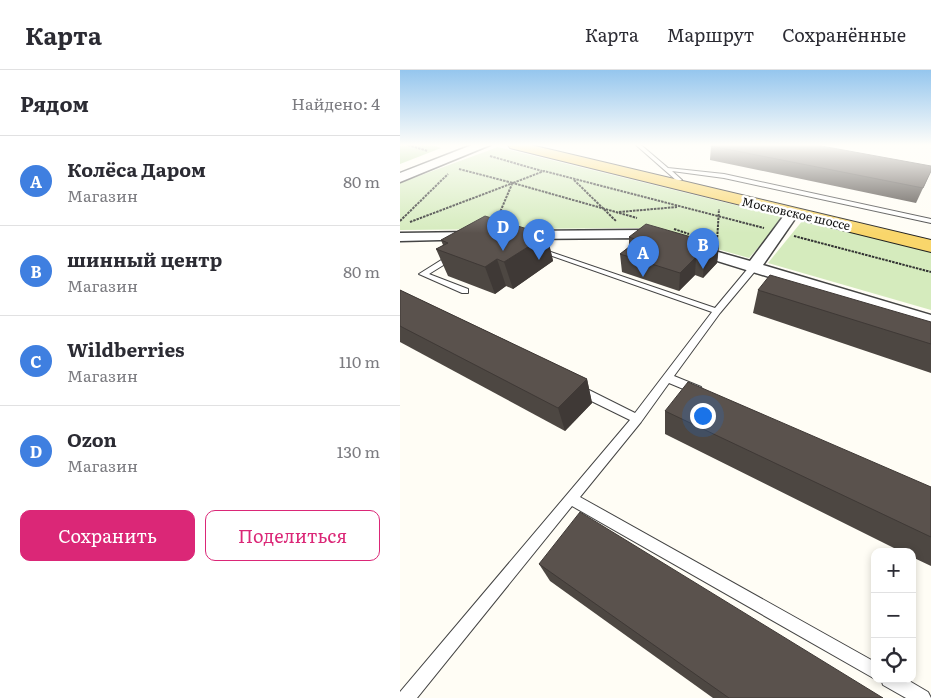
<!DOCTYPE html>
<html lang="ru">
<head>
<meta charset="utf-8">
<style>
  :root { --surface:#fff; --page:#f7f7f7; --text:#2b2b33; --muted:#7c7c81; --line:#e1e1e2; --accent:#db2777 }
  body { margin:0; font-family:Literata,serif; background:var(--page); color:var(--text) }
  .controls { position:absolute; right:15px; bottom:15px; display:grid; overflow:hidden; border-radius:10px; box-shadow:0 2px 8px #0003 }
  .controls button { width:45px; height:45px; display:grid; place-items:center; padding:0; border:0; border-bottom:1px solid var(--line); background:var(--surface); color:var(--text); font:25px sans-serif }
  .you { position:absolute; left:302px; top:345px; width:18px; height:18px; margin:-12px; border:4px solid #fff; border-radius:50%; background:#1a73e8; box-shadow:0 0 0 8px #1a73e833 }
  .badge { display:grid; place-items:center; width:32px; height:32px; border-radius:50%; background:var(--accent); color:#fff; font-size:16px; font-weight:700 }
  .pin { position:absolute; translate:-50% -41px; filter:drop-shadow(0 1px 2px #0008) }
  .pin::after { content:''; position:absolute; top:26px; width:18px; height:15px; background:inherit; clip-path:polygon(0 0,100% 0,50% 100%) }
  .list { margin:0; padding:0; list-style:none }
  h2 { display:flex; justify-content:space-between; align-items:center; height:65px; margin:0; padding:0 20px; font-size:21px }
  h2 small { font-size:16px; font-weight:400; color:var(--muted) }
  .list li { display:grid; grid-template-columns:32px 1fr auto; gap:15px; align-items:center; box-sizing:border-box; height:90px; padding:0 20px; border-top:1px solid var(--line) }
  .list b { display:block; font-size:19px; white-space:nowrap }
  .list p { margin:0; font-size:16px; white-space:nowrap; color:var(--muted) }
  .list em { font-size:16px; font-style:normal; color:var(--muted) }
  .actions { display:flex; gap:10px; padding:15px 20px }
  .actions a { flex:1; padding:11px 0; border:1px solid var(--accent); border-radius:10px; text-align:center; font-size:18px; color:var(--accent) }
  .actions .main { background:var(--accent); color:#fff }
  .icon { flex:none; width:28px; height:28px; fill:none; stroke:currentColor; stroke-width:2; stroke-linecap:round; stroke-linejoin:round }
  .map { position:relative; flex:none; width:531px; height:628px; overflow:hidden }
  header { display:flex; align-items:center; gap:30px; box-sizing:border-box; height:70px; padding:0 25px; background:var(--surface); border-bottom:1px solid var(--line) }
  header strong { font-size:24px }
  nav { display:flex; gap:28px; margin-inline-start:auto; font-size:18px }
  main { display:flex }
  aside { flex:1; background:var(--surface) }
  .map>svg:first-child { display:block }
  .green { fill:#d5ebbd }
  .forest { fill:#b9dc9c }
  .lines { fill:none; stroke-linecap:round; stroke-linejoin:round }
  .service-casing { stroke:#444; stroke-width:2 }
  .minor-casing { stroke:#444; stroke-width:3 }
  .tertiary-casing { stroke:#444; stroke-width:3 }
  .primary-casing { stroke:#222; stroke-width:2 }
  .path { stroke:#333; stroke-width:2; stroke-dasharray:2.5 1; stroke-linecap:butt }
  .service { fill:#fff; fill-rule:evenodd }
  .minor { fill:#fff; fill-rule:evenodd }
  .tertiary { fill:#fff; fill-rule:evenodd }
  .primary { fill:#f9d66b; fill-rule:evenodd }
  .wall { fill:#4d4742 }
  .shaded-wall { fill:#3f3936 }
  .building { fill:#5a524d; stroke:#3f3936 }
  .labels { text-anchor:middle; stroke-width:5; stroke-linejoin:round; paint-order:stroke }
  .far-street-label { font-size:12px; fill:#111; stroke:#fff }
</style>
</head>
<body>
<header>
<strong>Карта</strong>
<nav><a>Карта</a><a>Маршрут</a><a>Сохранённые</a></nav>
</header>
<main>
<aside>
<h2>Рядом<small>Найдено: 4</small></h2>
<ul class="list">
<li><span class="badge" style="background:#3f7fe0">A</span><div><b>Колёса Даром</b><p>Магазин</p></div><em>80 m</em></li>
<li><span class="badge" style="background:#3f7fe0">B</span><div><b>шинный центр</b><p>Магазин</p></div><em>80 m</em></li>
<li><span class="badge" style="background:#3f7fe0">C</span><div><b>Wildberries</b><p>Магазин</p></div><em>110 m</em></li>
<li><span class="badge" style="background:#3f7fe0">D</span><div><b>Ozon</b><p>Магазин</p></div><em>130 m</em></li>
</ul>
<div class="actions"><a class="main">Сохранить</a><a>Поделиться</a></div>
</aside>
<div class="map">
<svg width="531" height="628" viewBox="0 0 531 628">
  <rect width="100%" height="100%" fill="#fffdf5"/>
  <g class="green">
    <path d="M98,77L385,147L349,188L243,158L0,160V113Z"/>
    <path d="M403,150L531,182V240L368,193Z"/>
  </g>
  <path class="forest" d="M0,75H33L41,78L0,94Z"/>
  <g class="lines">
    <g class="service-casing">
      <g id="service">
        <path d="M236,75H241L268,98L324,104L531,149V153L324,108L272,101L282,110L277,111Z"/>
        <path d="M138,179H142L315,238L350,196H356V200L320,243L274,306L301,317L302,320L301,323H293L269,313L241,352L180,427L475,592V609L172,436L17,628H0V622L230,350L175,323L174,320L175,317H183L235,343L312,242L138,181Z"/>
        <path d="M51,184L58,186L29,204L68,219V223H62L19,204Z"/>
        <path d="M481,609H506L528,622L531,628H506L483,615Z"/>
      </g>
    </g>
    <g class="minor-casing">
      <g id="minor">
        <path d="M393,139L399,143L363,195L531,245V257L285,181L283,178L285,175L290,174L350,191L388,140Z"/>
        <path d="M243,160L266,166L268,169L266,172L261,173L242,168L120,169L113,165L120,161Z"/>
        <path d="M75,162L80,163L82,166L80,169L0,171V163Z"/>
      </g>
    </g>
    <g class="tertiary-casing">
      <path id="tertiary" d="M72,75H90L0,112V103Z"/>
    </g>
    <g class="primary-casing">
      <path id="primary" d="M108,75H131L531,170V182L110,78Z"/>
    </g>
    <g class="path">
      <path d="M8,75L28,81"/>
      <path d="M90,86L142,101"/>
      <path d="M59,99L113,113L144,101L364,158"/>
      <path d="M174,110L216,151"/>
      <path d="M219,142L277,137"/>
      <path d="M0,151L48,104"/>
      <path d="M10,152L113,113L237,148"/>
      <path d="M95,154L112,114"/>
      <path d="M274,159L289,164"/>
      <path d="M394,166L531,202"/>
      <path d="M317,171L319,139"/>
    </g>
    <use href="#service" class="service"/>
    <use href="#minor" class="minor"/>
    <use href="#tertiary" class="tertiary"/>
    <use href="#primary" class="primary"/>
  </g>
  <g class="wall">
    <path d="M311,76L531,101L516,133L310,90Z"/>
    <path d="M147,165L153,191L113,219L106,216L95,224L48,206L36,179L43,175L41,170Z"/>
    <path d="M229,167L319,175L317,193L303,208L295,205L279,221L222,202L220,184L229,177Z"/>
    <path d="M0,220L187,309L192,333L165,361L0,272Z"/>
    <path d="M358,220L531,252V303L353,243Z"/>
    <path d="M265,341L531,417V496L512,487V482H502L265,364Z"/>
    <path d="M139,494L483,628H313L150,511Z"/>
  </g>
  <g class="shaded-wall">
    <path d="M147,165L153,191L113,219L104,192Z"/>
    <path d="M319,175L317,193L303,208L304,190Z"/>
    <path d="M296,187L295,205L279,221L280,203Z"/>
    <path d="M97,189L106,216L95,224L85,197Z"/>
    <path d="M187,309L192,333L165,361L158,338Z"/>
  </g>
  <g class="building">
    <path d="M313,75H416L531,96V101L523,118L311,76Z"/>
    <path d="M85,146L147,165L104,192L97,189L85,197L36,179L48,173L41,170Z"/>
    <path d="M246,154L319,175L304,190L296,187L280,203L220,184L238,170L229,167Z"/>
    <path d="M370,205L531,252V274L358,220Z"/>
    <path d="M0,220L187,309L158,338L0,256Z"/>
    <path d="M288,312L531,417V467L265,341Z"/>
    <path d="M180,442L483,628H329L139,494Z"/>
  </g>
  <linearGradient id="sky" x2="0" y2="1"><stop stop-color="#95c6ee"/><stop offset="0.46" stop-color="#fffefa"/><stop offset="1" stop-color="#fffefa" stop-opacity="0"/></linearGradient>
  <rect width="531" height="163" fill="url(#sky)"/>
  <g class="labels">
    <g class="far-street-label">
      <text transform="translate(396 144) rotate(13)" y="4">Московское шоссе</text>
    </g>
  </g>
</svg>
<div class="controls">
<button>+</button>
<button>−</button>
<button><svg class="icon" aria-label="locate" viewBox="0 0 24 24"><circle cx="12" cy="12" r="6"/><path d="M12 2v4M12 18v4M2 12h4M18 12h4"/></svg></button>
</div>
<div class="you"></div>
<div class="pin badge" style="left:243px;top:207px;background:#3f7fe0">A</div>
<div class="pin badge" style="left:303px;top:199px;background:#3f7fe0">B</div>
<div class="pin badge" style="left:139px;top:190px;background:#3f7fe0">C</div>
<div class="pin badge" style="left:103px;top:181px;background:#3f7fe0">D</div>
</div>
</main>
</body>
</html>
